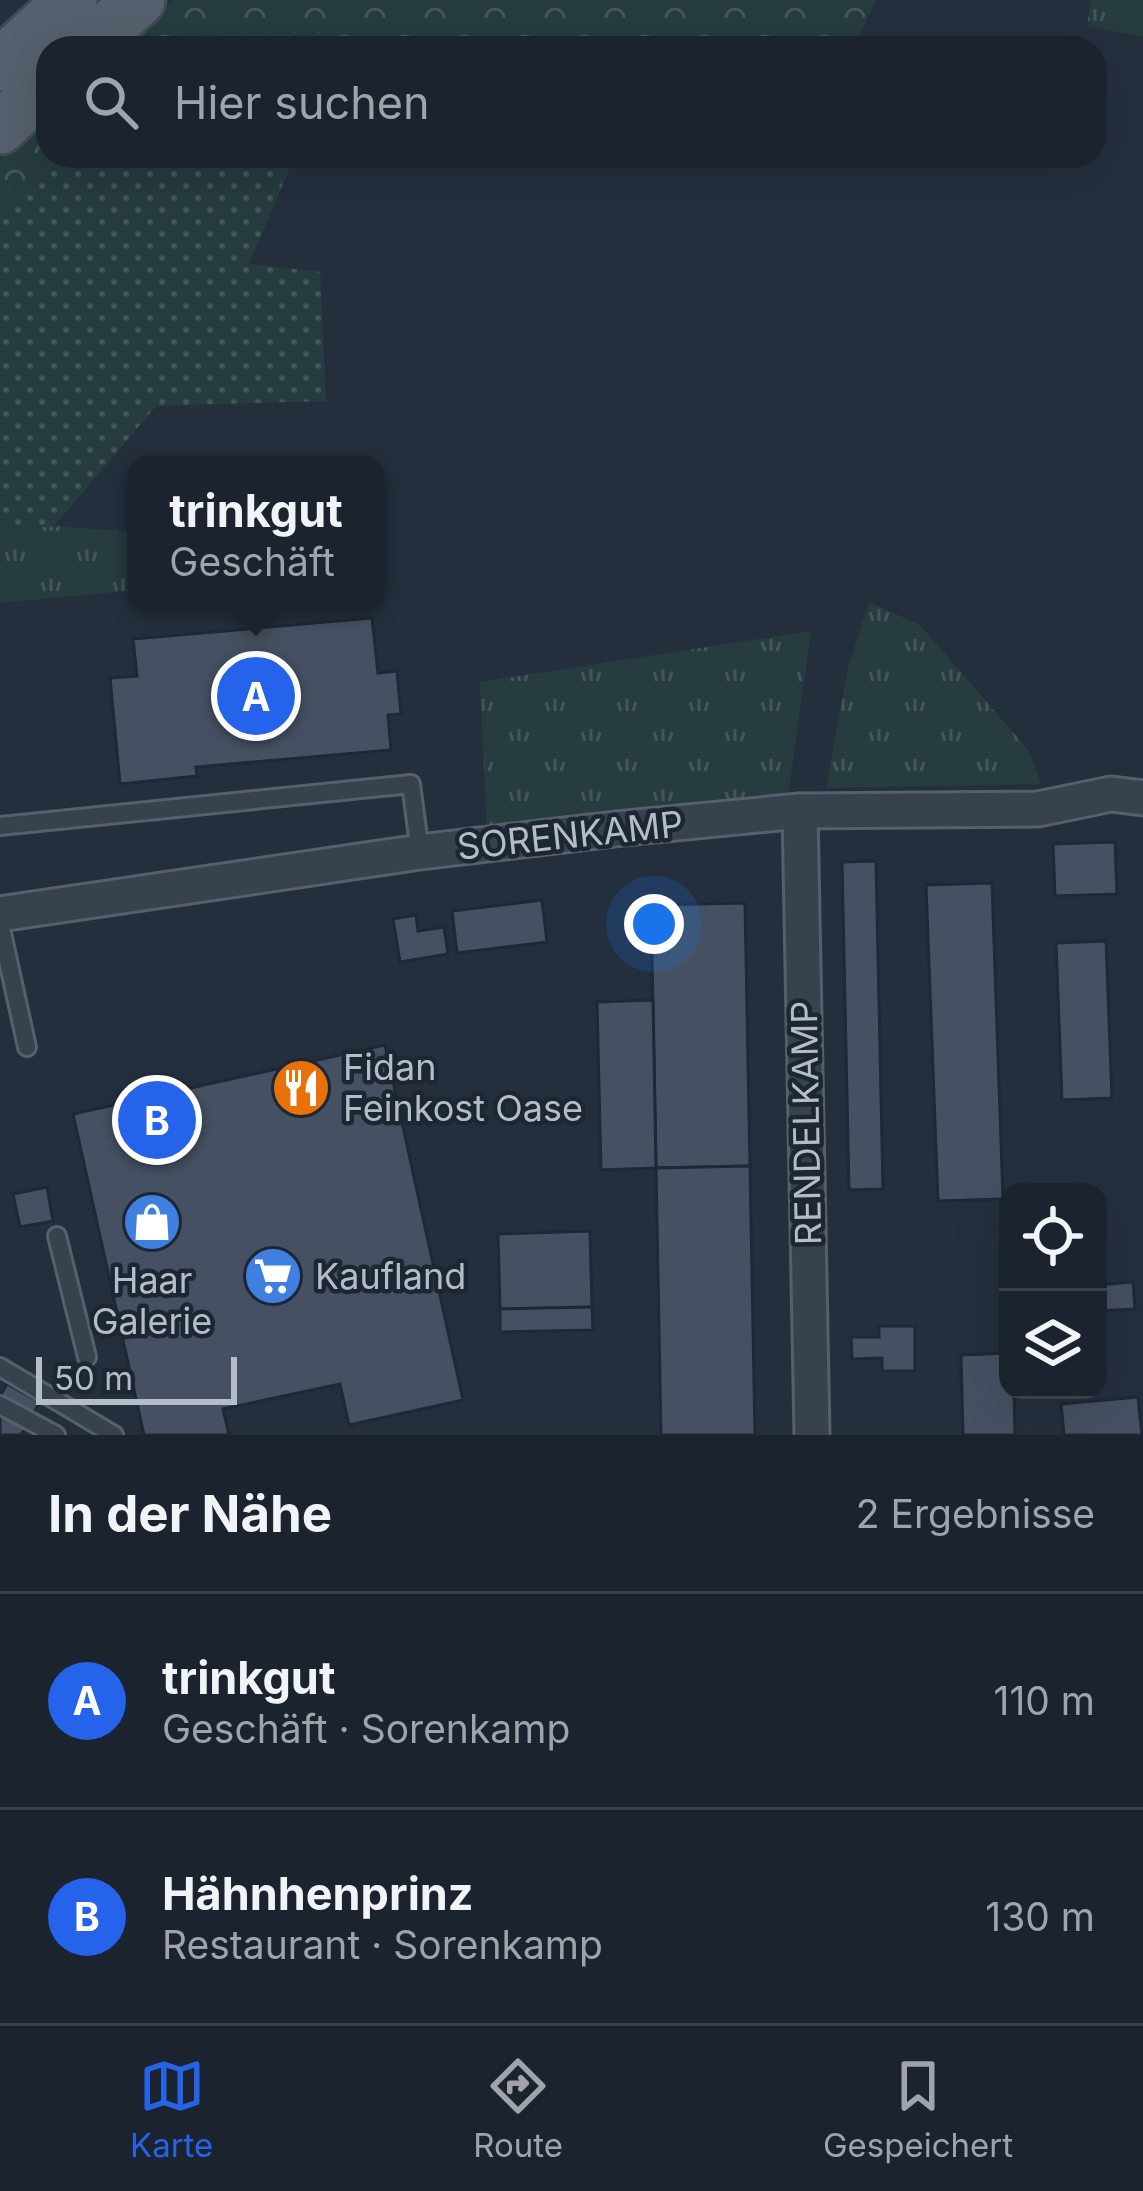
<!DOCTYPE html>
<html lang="de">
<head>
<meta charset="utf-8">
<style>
  :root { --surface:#1b232e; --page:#282f3a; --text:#f1f3f6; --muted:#a0a4aa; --line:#39404a; --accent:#2563eb }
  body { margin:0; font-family:Inter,sans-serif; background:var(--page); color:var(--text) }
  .controls { position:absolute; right:36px; bottom:36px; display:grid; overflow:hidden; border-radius:24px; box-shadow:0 12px 48px #0002 }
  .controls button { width:108px; height:108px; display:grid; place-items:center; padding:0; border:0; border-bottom:3px solid var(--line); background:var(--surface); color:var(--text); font:60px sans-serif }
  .scale { position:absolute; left:36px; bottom:30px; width:201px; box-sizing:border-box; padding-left:12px; border:6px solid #b4bcc9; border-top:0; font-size:33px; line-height:42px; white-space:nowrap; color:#b4bcc9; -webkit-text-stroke:9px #1d2633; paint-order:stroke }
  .you { position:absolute; left:654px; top:924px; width:42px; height:42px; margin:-30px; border:9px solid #fff; border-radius:50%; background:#1a73e8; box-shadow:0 0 0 18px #1a73e833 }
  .badge { display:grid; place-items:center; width:78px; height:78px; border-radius:50%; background:var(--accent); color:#fff; font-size:39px; font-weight:700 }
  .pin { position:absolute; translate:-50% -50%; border:6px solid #fff; box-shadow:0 3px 12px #0006 }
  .popup { position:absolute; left:127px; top:456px; width:258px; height:156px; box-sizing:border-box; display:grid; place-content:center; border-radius:24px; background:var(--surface); filter:drop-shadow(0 3px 9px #0005); font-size:39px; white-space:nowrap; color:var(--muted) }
  .popup b { font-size:45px; color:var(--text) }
  .popup::after { content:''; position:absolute; left:50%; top:100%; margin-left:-24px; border:24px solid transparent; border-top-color:var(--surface) }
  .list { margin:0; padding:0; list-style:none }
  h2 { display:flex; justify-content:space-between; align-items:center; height:156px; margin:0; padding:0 48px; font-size:51px }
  h2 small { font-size:39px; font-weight:400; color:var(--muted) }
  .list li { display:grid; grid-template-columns:78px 1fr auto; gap:36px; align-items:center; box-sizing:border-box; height:216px; padding:0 48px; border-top:3px solid var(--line) }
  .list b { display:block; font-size:45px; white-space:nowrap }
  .list p { margin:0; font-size:39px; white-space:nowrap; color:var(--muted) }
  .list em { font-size:39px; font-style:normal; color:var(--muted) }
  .icon { flex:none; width:66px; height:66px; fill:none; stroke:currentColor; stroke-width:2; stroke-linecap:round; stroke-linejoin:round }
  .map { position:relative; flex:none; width:1143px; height:1435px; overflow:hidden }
  .search { position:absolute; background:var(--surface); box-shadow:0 12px 48px #0002; left:36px; right:36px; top:36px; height:132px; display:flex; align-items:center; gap:30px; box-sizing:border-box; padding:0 42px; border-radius:36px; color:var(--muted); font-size:45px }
  .sheet { height:588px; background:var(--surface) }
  nav { display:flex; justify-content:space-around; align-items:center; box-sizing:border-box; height:168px; border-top:3px solid var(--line); background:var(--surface); font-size:33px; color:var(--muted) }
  nav a { display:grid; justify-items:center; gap:6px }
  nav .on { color:var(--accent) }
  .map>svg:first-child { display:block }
  .grass { fill:url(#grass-tufts) }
  .forest { fill:url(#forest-crowns) }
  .park { fill:url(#park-dots) }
  .building { fill:#455162; stroke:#1f2835; stroke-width:3 }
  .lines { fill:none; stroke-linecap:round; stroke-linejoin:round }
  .service-casing { stroke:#565f6c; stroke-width:22 }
  .minor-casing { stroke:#565f6c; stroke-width:39 }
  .primary-casing { stroke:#414a57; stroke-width:57 }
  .service { stroke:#38414e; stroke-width:16 }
  .minor { stroke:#38414e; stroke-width:33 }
  .primary { stroke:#56606e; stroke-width:51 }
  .labels { text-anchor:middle; stroke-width:9; stroke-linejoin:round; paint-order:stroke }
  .street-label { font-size:36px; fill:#b4bcc9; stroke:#1d2633 }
  .poi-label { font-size:36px; fill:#b4bcc9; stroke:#1d2633; text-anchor:start }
</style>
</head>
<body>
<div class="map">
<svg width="1143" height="1435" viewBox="0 0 1143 1435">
  <defs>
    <pattern id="grass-tufts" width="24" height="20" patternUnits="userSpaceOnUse" patternTransform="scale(3)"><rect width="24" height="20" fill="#263c3f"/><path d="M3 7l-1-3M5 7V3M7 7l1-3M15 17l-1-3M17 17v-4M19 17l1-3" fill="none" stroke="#435659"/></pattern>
    <pattern id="forest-crowns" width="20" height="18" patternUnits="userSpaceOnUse" patternTransform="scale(3)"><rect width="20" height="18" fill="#263c3f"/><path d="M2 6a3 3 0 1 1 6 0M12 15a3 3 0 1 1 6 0" fill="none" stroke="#435659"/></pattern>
    <pattern id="park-dots" width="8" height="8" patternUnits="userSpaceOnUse" patternTransform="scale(3)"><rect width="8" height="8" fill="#263c3f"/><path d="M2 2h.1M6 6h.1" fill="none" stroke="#435659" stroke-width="1.8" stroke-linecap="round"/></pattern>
  </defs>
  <rect width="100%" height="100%" fill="#242f3e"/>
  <g class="grass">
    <path d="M1091,0H1143V37L1087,26Z"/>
    <path d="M54,526L136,532V590L0,603V531Z"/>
    <path d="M869,602L920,625L1029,751L1041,784L826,788L848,668Z"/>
    <path d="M811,631L788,796L674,806L487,831L480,682Z"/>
  </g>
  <g class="forest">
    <path d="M174,0H876L854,48H329L327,32L182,33L166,48H122Z"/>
    <path d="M48,116V156H56L0,210V160Z"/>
  </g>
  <g class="park">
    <path d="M328,32L329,48H166L182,33Z"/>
    <path d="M56,156H295L249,264L320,272L326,401L156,406L54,526L0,531V210Z"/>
  </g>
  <g class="building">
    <path d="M372,618L378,673L397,671L401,714L388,715L391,750L196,767L197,776L120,784L110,678L137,676L133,639Z"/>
    <path d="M1115,842L1117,894L1055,896L1053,844Z"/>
    <path d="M876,861L883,1189L849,1190L842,862Z"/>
    <path d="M992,883L1003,1199L938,1201L926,885Z"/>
    <path d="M542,900L547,942L457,953L452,911Z"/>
    <path d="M745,903L750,1166L656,1168L651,905Z"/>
    <path d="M416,915L418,931L444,927L448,954L400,962L393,919Z"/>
    <path d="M1106,941L1112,1098L1062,1100L1056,943Z"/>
    <path d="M653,1000L656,1168L601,1170L597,1002Z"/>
    <path d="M385,1045L463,1400L349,1425L340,1384L223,1409L229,1435H144L73,1114Z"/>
    <path d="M750,1166L755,1435H661L656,1168Z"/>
    <path d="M47,1187L53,1221L20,1227L13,1194Z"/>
    <path d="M590,1231L592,1307L500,1309L498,1234Z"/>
    <path d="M1133,1282L1135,1309L1098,1311V1285Z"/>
    <path d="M592,1307L593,1330L500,1332V1309Z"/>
    <path d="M879,1326H915V1371H882V1358L852,1359L851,1337H879Z"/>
    <path d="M1008,1353V1390H1014L1015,1435H963L961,1355Z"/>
    <path d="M7,1384L40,1402L21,1435H0V1396Z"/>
    <path d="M1138,1397L1142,1435H1064L1061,1404Z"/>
  </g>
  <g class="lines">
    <g class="service-casing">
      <g id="service">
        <path d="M0,826L411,784L420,852"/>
        <path d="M0,924L27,1047"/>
        <path d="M57,1236L87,1357"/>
        <path d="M0,1367L114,1435"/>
        <path d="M0,1405L56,1435"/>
      </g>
    </g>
    <g class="minor-casing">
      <g id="minor">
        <path d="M800,811L812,1435"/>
        <path d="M0,914L420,852L615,829L800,811L1038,809L1111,794L1143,798"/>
      </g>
    </g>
    <g class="primary-casing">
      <g id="primary">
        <path d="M87,48L139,0"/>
        <path d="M0,65L71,0"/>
        <path d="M0,128L48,84"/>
      </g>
    </g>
    <use href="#service" class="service"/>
    <use href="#minor" class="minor"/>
    <use href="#primary" class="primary"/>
  </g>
  <defs>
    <g id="restaurant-disc" transform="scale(3)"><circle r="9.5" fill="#e8710a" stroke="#1d2633"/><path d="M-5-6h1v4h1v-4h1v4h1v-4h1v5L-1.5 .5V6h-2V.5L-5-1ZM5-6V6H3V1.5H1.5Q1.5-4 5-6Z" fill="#fff"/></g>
    <g id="shop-disc" transform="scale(3)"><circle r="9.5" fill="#3f7fe0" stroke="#1d2633"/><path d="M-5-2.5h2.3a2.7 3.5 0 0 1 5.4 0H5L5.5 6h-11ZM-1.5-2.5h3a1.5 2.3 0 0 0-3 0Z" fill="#fff"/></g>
    <g id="supermarket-disc" transform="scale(3)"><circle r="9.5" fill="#3f7fe0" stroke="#1d2633"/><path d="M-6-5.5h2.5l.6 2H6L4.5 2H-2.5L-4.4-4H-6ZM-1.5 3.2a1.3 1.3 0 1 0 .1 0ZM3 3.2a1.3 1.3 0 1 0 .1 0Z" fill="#fff"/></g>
  </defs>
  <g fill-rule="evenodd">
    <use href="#restaurant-disc" x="301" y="1088"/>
    <use href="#shop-disc" x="152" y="1222"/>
    <use href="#supermarket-disc" x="273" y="1276"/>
  </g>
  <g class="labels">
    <g class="street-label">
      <text transform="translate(570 835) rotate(-6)" y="13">SORENKAMP</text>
      <text transform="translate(806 1123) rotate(-91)" y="13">RENDELKAMP</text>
    </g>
    <g class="poi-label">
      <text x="343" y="1080">Fidan<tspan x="343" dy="41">Feinkost Oase</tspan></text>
      <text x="315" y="1289">Kaufland</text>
      <text x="152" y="1293" text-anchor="middle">Haar<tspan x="152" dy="41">Galerie</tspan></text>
    </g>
  </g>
</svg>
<div class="controls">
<button><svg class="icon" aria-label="locate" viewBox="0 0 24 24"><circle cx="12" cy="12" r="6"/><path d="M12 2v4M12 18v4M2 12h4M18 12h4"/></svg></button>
<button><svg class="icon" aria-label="layers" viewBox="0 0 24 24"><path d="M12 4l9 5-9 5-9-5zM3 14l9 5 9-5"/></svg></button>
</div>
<div class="scale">50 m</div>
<div class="you"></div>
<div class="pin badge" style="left:256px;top:696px">A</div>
<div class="popup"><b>trinkgut</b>Geschäft</div>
<div class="pin badge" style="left:157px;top:1120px">B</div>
<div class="search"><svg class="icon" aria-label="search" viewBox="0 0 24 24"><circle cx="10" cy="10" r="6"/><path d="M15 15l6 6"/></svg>Hier suchen</div>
</div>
<section class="sheet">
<h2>In der Nähe<small>2 Ergebnisse</small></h2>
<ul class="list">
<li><span class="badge">A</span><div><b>trinkgut</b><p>Geschäft · Sorenkamp</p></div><em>110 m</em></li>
<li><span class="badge">B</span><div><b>Hähnhenprinz</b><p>Restaurant · Sorenkamp</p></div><em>130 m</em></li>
</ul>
</section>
<nav>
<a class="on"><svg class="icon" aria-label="map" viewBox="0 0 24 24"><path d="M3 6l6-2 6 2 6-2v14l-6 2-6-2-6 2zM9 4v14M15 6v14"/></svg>Karte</a>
<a><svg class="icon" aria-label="directions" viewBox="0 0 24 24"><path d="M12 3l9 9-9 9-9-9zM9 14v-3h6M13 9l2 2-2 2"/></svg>Route</a>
<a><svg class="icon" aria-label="saved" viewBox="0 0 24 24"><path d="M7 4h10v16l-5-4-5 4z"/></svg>Gespeichert</a>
</nav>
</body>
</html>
